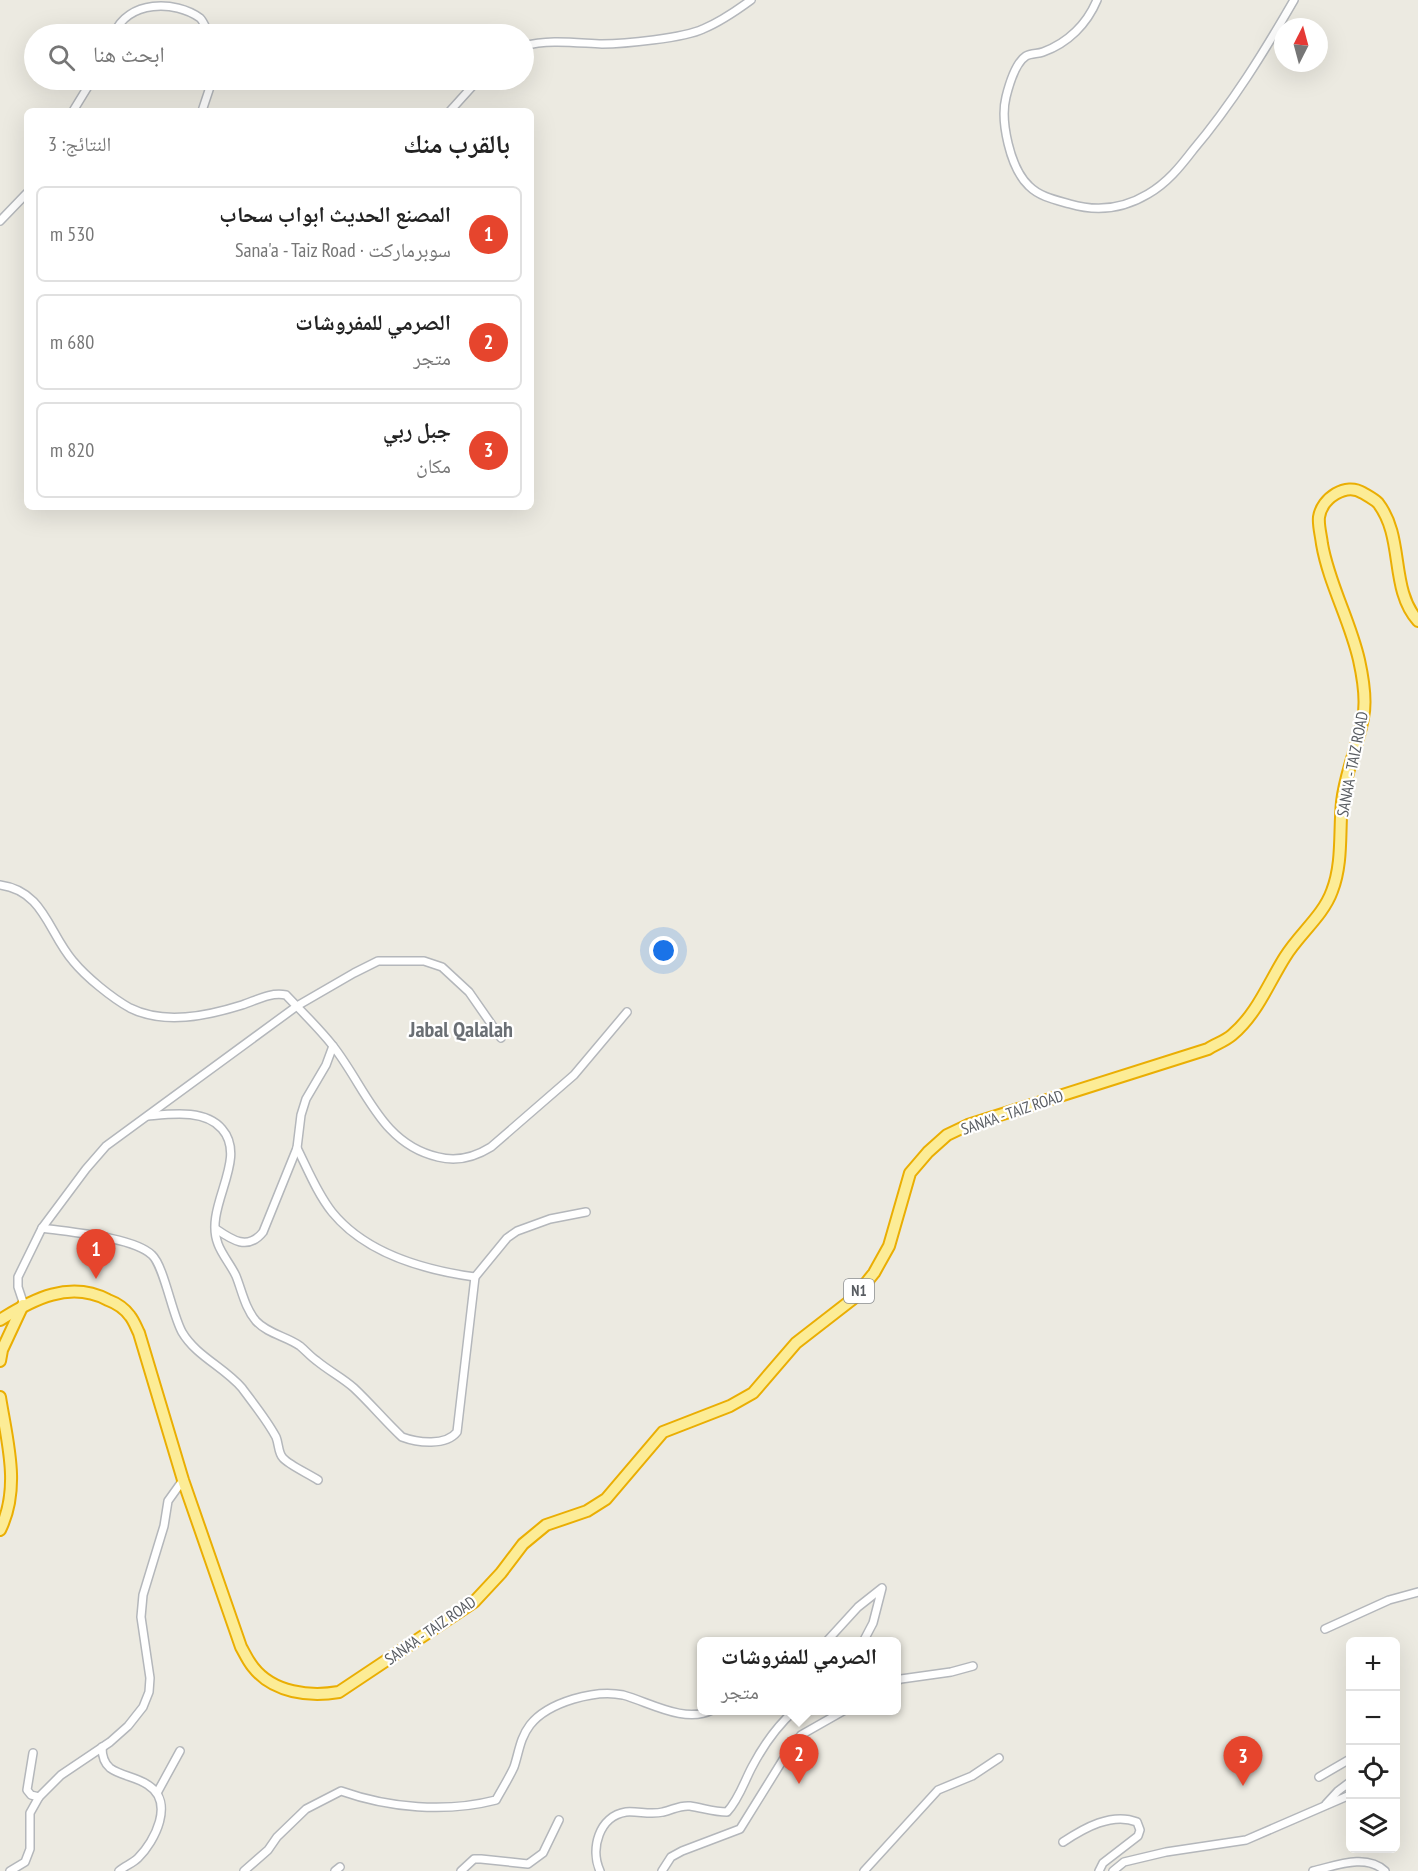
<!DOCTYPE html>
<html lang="ar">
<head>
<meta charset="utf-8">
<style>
  :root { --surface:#fff; --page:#f2f2f2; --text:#222; --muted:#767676; --line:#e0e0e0; --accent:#e6452d }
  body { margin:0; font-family:"PT Sans Narrow","Noto Naskh Arabic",sans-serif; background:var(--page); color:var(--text); direction:rtl }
  .controls { position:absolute; right:18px; bottom:18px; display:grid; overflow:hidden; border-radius:9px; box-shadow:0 6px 24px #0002 }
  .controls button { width:54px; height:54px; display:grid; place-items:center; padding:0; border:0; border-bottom:2px solid var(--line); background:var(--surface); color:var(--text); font:30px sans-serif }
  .compass { position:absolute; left:1274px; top:18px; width:54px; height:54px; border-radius:50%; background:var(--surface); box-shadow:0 6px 24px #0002; rotate:6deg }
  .you { position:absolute; left:664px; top:951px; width:21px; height:21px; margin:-15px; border:4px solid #fff; border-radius:50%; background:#1a73e8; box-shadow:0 0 0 9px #1a73e833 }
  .badge { display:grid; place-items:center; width:39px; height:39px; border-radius:50%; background:var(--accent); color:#fff; font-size:20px; font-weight:700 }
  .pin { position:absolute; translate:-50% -50px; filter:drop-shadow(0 2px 3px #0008) }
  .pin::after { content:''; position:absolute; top:32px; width:21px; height:18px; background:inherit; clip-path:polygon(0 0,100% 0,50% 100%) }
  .popup { position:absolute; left:697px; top:1637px; width:204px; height:78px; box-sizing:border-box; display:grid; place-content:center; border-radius:9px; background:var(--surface); filter:drop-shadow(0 2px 4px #0005); font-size:20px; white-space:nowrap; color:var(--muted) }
  .popup b { font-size:22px; color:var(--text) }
  .popup::after { content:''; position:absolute; left:50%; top:100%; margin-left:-12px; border:12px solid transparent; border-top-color:var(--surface) }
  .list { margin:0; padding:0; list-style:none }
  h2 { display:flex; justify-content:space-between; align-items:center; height:78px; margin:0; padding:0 24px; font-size:26px }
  h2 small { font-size:20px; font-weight:400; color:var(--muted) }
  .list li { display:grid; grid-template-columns:39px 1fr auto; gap:18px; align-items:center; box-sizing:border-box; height:96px; margin:0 12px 12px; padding:0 12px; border:2px solid var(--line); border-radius:9px }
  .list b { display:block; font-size:22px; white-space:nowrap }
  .list p { margin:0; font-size:20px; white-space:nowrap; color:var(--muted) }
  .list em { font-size:20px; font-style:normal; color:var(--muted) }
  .icon { flex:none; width:33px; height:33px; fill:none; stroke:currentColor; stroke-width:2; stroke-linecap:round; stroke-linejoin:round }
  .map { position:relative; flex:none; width:1418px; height:1871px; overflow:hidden; direction:ltr }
  .search { position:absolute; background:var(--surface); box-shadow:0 6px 24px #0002; left:24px; top:24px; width:510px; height:66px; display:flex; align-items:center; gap:15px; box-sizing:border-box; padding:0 21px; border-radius:33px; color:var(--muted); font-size:22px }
  .panel { position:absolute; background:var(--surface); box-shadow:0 6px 24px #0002; left:24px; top:108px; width:510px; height:402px; border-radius:9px; direction:rtl }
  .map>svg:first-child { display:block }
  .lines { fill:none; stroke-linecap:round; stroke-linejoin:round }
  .minor-casing { stroke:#b4b7bb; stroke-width:10 }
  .trunk-casing { stroke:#eaae03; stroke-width:14 }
  .minor { stroke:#fff; stroke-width:7 }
  .trunk { stroke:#fcec96; stroke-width:10 }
  .labels { text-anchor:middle; stroke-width:4.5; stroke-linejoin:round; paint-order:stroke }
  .shield { fill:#fff; stroke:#8b8e91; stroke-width:1.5 }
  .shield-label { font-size:15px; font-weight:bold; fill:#595d62 }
  .street-label { font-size:16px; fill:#595d62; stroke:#fff }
  .district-label { font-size:22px; font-weight:bold; fill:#6a6f74; stroke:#fff }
</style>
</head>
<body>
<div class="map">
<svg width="1418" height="1871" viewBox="0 0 1418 1871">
  <rect width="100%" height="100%" fill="#eceae1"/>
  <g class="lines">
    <g class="minor-casing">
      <g id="minor">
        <path d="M1097,0C1087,24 1068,43 1043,52C1038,54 1031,53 1026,56C1015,63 1009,85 1006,97C1000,121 1010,168 1029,186C1040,197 1056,200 1070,204C1097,212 1123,209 1148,194C1167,183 1180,167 1193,150C1232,104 1264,52 1294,0"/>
        <path d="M114,34C128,0 175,0 200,18C204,22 206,29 209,34"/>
        <path d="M524,46C548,39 577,43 602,44C624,44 684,38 703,29C720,22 736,11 751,0"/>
        <path d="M73,111L92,80"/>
        <path d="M202,111L210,87L211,80"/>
        <path d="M450,111L478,80"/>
        <path d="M0,221L27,193"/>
        <path d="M0,885C44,891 48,932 73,961C86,977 112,998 130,1008C164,1025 207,1016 242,1005C257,1000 270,992 286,995C302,1012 319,1028 333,1046C366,1088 381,1144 438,1157C457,1162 475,1157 491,1147L574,1075L627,1012"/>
        <path d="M148,1116C171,1114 205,1109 222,1129C249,1160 203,1207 218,1244C222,1255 231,1265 236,1276C242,1291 245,1308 256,1321C268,1334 286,1336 300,1346C306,1351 311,1357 317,1361C329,1371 343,1378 354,1388C371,1404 385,1421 402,1437C418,1443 446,1446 457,1432L475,1277L507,1238L517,1231L550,1219L586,1212"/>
        <path d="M297,1148C308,1170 317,1193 332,1212C366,1254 424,1270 475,1277"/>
        <path d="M42,1228C68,1232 134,1237 152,1255C164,1266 172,1314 182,1332C196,1356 224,1367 242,1388C253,1403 267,1420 276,1437C279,1444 278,1453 283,1458C289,1465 309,1474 318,1480"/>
        <path d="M216,1229C232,1240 248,1251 263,1232L297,1148L301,1115L306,1099L326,1065L333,1046"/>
        <path d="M24,1305L18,1287V1277L42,1228L86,1169L106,1146L297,1006L354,973L378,961H424L442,967L469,992L501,1038"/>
        <path d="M1325,1629L1389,1600L1418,1592"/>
        <path d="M826,1642L858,1607L882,1588L873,1623L863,1642"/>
        <path d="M896,1681L901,1679L951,1672L973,1666"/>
        <path d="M102,1747C102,1755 104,1763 110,1768C121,1776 137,1777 148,1785C175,1802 155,1841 138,1858C133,1863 125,1866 119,1871"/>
        <path d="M33,1753L27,1790L31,1795L39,1797"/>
        <path d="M1319,1777L1350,1759"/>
        <path d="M157,1793L180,1751"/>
        <path d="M1326,1804L1338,1791L1350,1782"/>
        <path d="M1063,1842C1084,1828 1112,1812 1137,1822L1140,1830L1138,1836L1103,1863L1099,1871"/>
        <path d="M10,1871L25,1862L30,1849V1813L39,1797L61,1775L110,1742L128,1726L143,1707L149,1692L150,1678L141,1617L143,1595L164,1526L168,1501L183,1480"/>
        <path d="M244,1871L268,1850L277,1837L306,1809L341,1791C389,1808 446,1813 496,1800C502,1789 509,1778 514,1767C519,1752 520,1738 530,1725C548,1702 596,1689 623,1695C649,1702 685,1724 712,1710"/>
        <path d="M335,1871L340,1867"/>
        <path d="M461,1871L474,1859H481L528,1864L543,1853L559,1820"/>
        <path d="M600,1871C590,1849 599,1816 626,1812C638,1811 651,1815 663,1812C673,1810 679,1805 690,1806C703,1808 714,1812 727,1812C739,1799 744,1782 752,1767C763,1746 778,1725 795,1710"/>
        <path d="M662,1871L671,1857L682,1851L740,1829L789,1750L801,1735L845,1710"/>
        <path d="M864,1871L938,1790L972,1776L999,1758"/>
        <path d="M1113,1871L1124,1862L1166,1852L1246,1840L1350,1795"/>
        <path d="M1313,1871C1335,1866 1366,1853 1385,1871"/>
      </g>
    </g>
    <g class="trunk-casing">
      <g id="trunk">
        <path d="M0,1320C33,1299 70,1280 108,1300C116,1303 125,1309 130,1316C134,1321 136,1327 139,1333L183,1480L241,1647C245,1654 248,1661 253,1667C273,1693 310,1697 339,1692L474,1602L501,1573L523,1544L546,1525L587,1511L606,1499L663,1432L730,1406L753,1393L796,1343L854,1298L874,1273L889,1246L910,1173L928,1152L947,1135L968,1125L1208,1049C1216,1044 1225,1041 1232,1035C1257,1014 1268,984 1285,957C1299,934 1323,916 1332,891C1343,863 1339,831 1342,802C1345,773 1358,746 1363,718C1367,700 1363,678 1359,660C1350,620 1329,584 1322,544C1321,535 1318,525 1319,517C1322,498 1346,482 1363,493C1368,496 1374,499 1378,503C1405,538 1389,588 1418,621"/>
        <path d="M0,1361L2,1350L23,1305"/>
        <path d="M0,1397C7,1441 21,1488 0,1530"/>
      </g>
    </g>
    <use href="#minor" class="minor"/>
    <use href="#trunk" class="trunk"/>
  </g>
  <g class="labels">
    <rect class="shield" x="844" y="1279" width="30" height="24" rx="4.5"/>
    <g class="shield-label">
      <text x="859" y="1296">N1</text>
    </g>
    <g class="street-label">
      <text transform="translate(1352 764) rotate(-79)" y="6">SANA'A - TAIZ ROAD</text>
      <text transform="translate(1012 1112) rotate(-19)" y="6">SANA'A - TAIZ ROAD</text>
      <text transform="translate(430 1630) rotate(-35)" y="6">SANA'A - TAIZ ROAD</text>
    </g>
    <g class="district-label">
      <text x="461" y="1037">Jabal Qalalah</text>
    </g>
  </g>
</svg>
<div class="controls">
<button>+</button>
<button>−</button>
<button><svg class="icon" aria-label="locate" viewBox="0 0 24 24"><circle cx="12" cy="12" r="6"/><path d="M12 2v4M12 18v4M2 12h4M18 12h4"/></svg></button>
<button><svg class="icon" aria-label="layers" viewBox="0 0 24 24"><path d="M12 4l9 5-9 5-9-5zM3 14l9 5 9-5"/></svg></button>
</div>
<svg class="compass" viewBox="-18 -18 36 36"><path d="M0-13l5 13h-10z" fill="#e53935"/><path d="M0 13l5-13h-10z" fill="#767676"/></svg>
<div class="you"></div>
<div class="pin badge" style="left:96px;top:1279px">1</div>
<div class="pin badge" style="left:799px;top:1784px">2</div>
<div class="popup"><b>الصرمي للمفروشات</b>متجر</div>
<div class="pin badge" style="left:1243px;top:1786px">3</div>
<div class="search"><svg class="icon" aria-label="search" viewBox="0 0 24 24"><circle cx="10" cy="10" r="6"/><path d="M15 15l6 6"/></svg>ابحث هنا</div>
<section class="panel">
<h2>بالقرب منك<small>النتائج: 3</small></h2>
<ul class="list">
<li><span class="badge">1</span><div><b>المصنع الحديث ابواب سحاب</b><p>سوبرماركت · Sana'a - Taiz Road</p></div><em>530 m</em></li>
<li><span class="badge">2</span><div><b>الصرمي للمفروشات</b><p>متجر</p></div><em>680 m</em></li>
<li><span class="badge">3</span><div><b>جبل ربي</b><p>مكان</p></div><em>820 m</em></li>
</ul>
</section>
</div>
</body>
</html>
